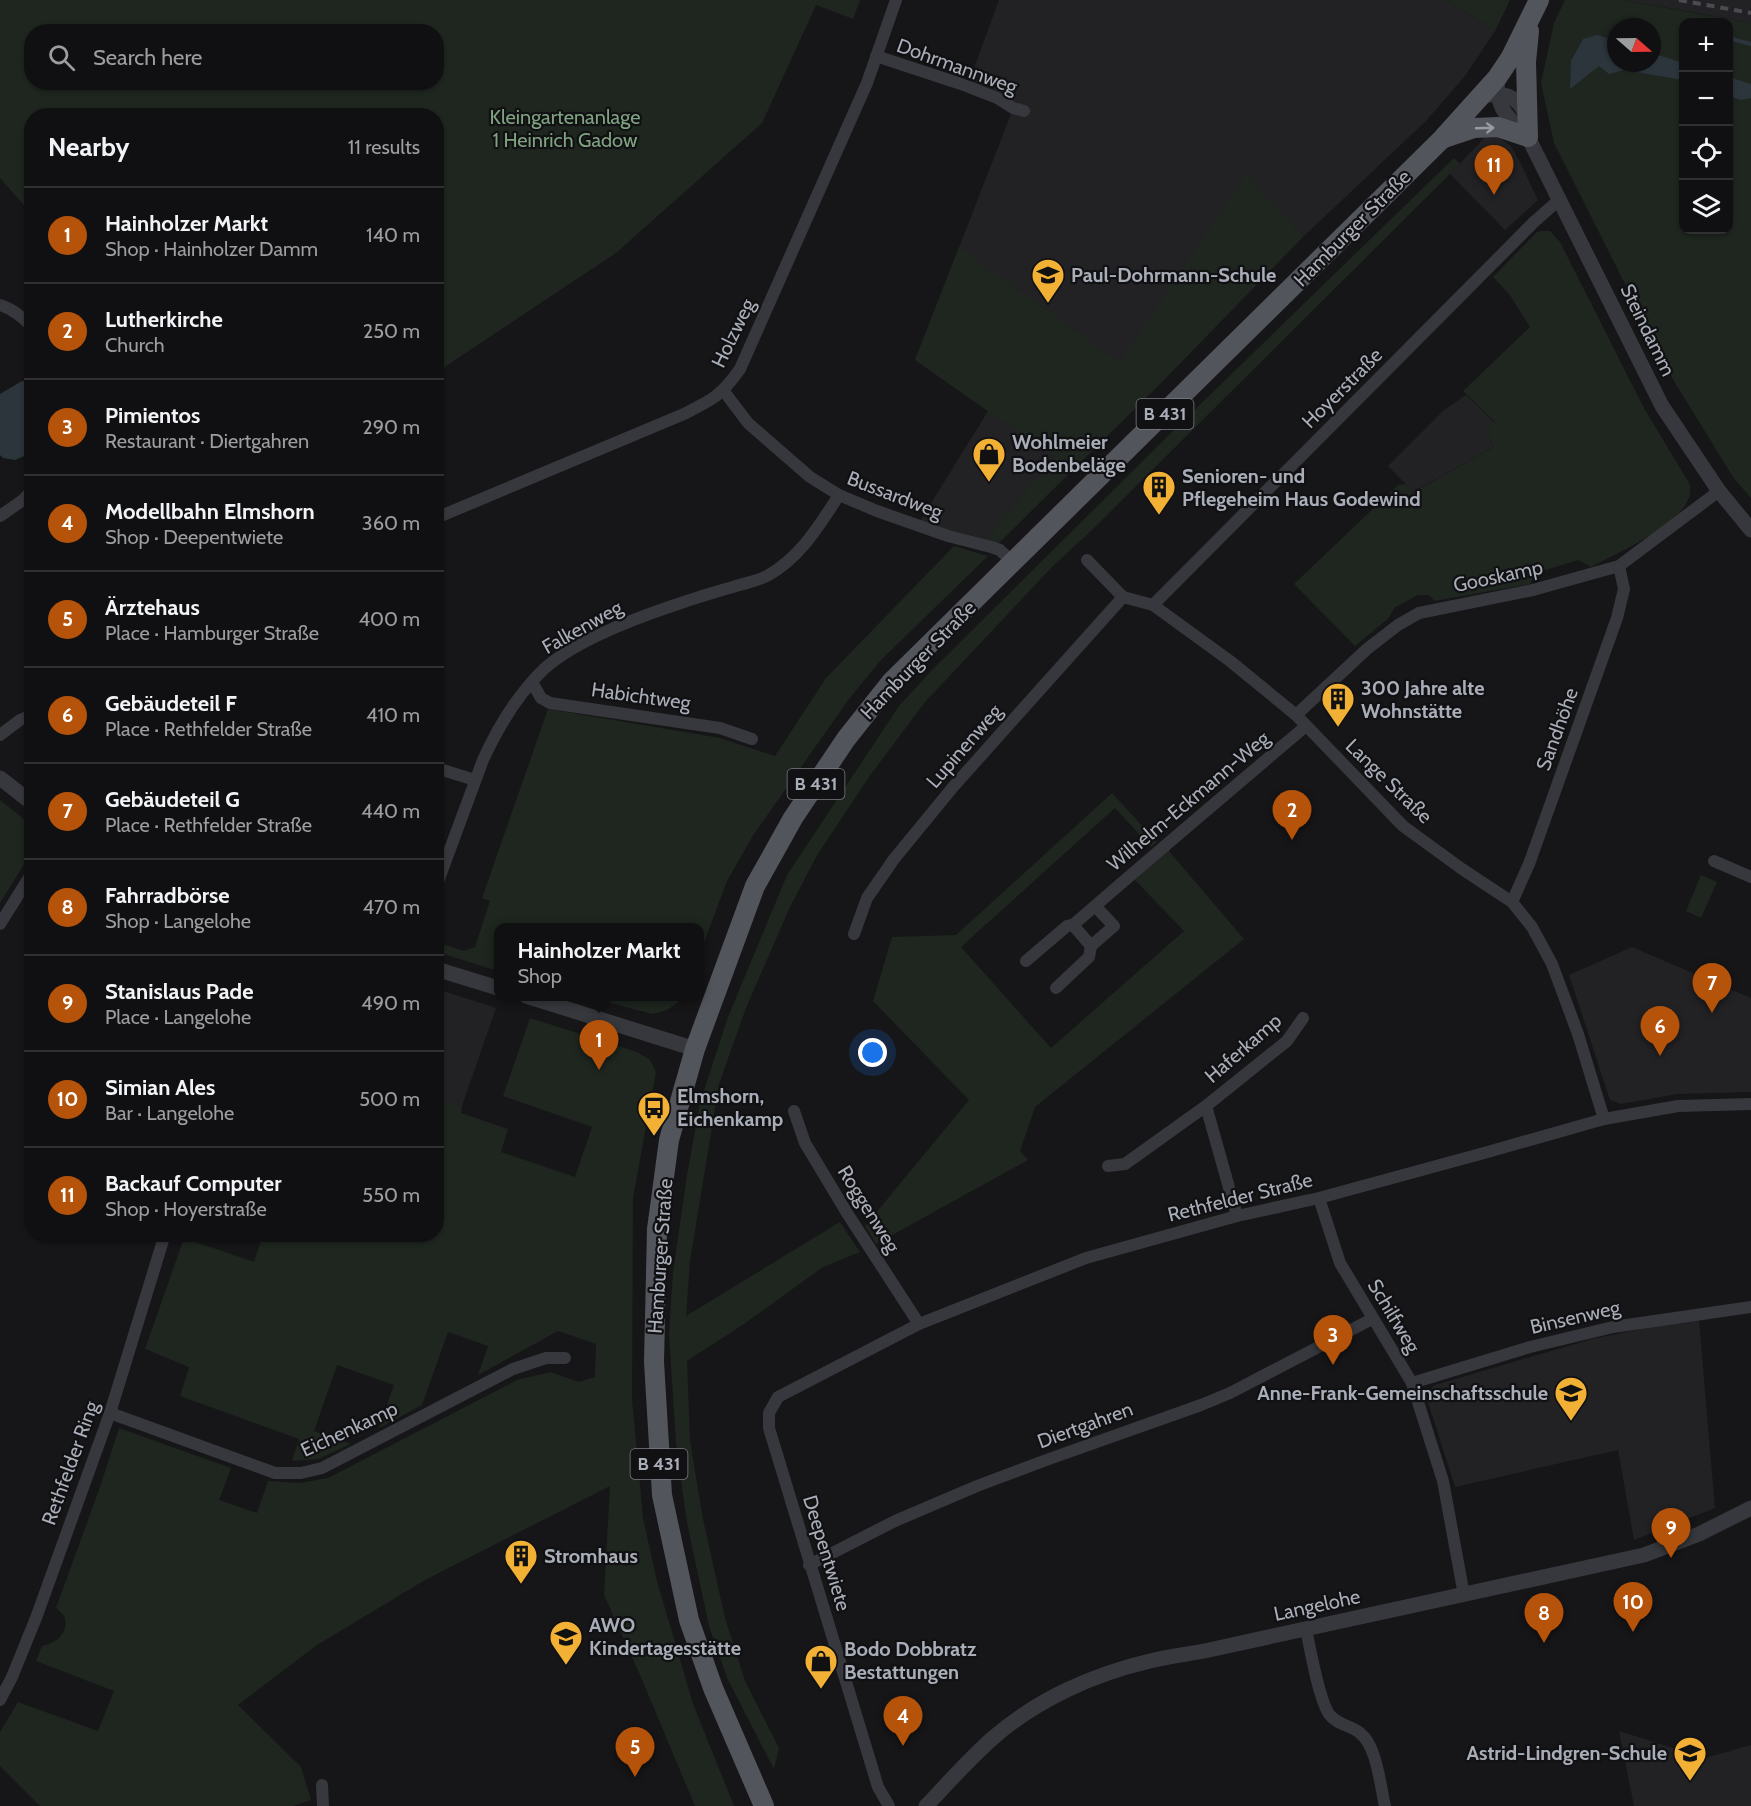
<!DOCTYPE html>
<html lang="en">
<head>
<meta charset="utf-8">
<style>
  :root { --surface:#101012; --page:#19191b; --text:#f1f3f6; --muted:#9c9d9f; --line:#303032; --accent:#b45309 }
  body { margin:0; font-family:Cabin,sans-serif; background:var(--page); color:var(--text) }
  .controls { position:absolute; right:18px; top:18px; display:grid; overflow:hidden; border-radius:12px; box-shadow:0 2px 4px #0004 }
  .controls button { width:54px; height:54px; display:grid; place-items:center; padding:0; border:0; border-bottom:2px solid var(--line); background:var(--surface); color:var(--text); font:30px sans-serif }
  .compass { position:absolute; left:1607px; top:18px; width:54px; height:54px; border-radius:50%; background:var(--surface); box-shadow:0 2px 4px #0004; rotate:110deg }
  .you { position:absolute; left:873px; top:1053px; width:21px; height:21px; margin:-15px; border:4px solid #fff; border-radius:50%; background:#1a73e8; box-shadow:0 0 0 9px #1a73e833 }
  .badge { display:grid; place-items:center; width:39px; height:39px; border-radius:50%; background:var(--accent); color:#fff; font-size:20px; font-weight:700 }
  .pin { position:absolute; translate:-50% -50px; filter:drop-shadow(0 2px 3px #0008) }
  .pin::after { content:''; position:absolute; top:32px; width:21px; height:18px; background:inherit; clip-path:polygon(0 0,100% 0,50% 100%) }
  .popup { position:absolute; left:494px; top:923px; width:210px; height:78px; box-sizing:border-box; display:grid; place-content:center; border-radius:12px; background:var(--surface); filter:drop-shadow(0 2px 4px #0005); font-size:20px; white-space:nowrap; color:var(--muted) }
  .popup b { font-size:22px; color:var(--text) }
  .popup::after { content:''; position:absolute; left:50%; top:100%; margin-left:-12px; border:12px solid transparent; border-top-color:var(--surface) }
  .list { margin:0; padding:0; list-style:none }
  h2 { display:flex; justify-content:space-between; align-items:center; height:78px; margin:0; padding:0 24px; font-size:26px }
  h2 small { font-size:20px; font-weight:400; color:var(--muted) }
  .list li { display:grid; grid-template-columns:39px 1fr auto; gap:18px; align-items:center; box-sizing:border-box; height:96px; padding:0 24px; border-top:2px solid var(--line) }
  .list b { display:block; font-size:22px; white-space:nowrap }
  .list p { margin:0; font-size:20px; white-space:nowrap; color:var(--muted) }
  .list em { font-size:20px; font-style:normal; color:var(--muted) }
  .icon { flex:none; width:33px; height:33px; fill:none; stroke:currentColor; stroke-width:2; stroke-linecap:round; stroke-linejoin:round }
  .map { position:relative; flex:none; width:1751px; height:1806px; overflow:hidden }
  .search { position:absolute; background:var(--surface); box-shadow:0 2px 4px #0004; left:24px; top:24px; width:420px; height:66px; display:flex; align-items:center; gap:15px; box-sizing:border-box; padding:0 21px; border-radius:24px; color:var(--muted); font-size:22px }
  .panel { position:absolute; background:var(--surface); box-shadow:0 2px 4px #0004; left:24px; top:108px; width:420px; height:1134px; border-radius:24px }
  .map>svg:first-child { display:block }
  .built { fill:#222225 }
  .green { fill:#1e261f; fill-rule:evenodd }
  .water { fill:#2c353c }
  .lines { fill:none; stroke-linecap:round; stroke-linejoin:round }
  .stream { stroke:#2c353c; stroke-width:4 }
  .minor { stroke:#37383d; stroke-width:12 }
  .tertiary { stroke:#37383d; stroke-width:15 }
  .primary { stroke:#53555c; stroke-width:20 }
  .rail { stroke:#4a4c52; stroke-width:4; stroke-dasharray:8 6; stroke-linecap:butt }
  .oneway { stroke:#979ba6 }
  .labels { text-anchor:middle; stroke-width:4.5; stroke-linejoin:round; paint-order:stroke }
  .shield { fill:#111113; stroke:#7b7e86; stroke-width:1.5 }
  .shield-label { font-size:18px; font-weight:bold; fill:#a8adb8 }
  .street-label { font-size:20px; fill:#a8adb8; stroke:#111113 }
  .park-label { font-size:20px; fill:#7fa381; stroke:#111113 }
  .poi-label { font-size:20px; font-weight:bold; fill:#a8adb8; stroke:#111113; text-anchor:start }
</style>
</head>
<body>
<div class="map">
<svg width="1751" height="1806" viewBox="0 0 1751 1806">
  <rect width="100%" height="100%" fill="#161618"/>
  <g class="built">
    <path d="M999,0H1444L1448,1L1495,31L1465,76L1426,121L1304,236L1246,176L1056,456L985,540L949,532L920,521L988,411L915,360L1013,109L967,87Z"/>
    <path d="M1622,0H1751V23L1692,12Z"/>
    <path d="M1486,136L1498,137L1511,146L1519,160L1538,200L1505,230L1450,174Z"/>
    <path d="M1466,395L1495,423L1489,437L1494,447L1411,493L1406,484L1388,466L1444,410Z"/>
    <path d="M1632,947L1751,998V1092L1677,1094L1621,1104L1610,1100L1569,975Z"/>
    <path d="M437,989L496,1008L462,1106L437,1098Z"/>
    <path d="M1699,1320L1715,1508L1634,1540L1618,1450L1455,1487L1427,1399L1429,1391L1435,1385L1592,1339L1651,1327Z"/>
    <path d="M1619,1731L1705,1758L1751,1745V1806H1634Z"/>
  </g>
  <g class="green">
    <path d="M0,0H860L853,19L816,5L762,123L616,253L437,372L436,116H32L31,213L0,178ZM32,32H436V82H32Z"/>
    <path d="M1444,0H1510L1495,31L1448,1Z"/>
    <path d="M1565,0H1622L1751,23V498L1733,477L1674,381L1554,143L1541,83L1554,23ZM1684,22H1728V230H1684ZM1616,27H1652V63H1616Z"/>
    <path d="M1454,158L1460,164L1092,530L1052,567L925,702L869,777L816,857L789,909L746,1008L719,1084L690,1261L686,1316L840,1222L860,1252L823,1267L744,1324L687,1361L690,1441L703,1519L725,1618L745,1681L779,1748L774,1769L727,1678L709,1626L687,1523L676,1444L669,1334L673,1272L687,1175L700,1103L728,1017L787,875L899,706L932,670L1182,422Z"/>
    <path d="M1246,175L1304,236L1164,380L998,544L985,540L1055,456L988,411L915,360L959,247L1119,362Z"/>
    <path d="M1542,231H1550L1560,242L1644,408L1689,483C1702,518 1614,554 1591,567L1578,560L1536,573L1530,584L1435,601L1428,595H1418L1394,608L1389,618L1355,646L1294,584L1398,485L1406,484L1412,493L1494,447L1489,437L1488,430L1495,422L1463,391L1530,327L1509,294L1493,277L1537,232Z"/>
    <path d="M954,546L988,556L880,661L849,699L754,834L727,881L700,953V928H498V971L437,952L436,942L464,951L475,947L490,901L482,898L548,709L720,738L775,756L826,678Z"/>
    <path d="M1112,793L1157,842L1151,847L1115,808L961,947L1051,1048L1184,931L1134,879L1168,850L1244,939L1035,1107L1020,1151L1028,1160L876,1244L865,1226L969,1100L873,1001L892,937L956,935Z"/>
    <path d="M0,800L31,825V853L0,903Z"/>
    <path d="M1701,875L1717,882L1701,918L1686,911Z"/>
    <path d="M589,997H683C673,1007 666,1012 652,1014Z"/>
    <path d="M530,1018L637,1052L650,1060L656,1072L633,1198L632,1399L643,1518L657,1581L693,1704L734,1806H695L640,1675L604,1595L610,1486L425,1580L317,1645L238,1705L301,1767L311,1800L293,1806H40L0,1766V1732L18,1702L98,1731L114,1691L36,1661L42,1646C56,1644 70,1632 64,1616C62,1613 59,1611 56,1608L100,1487L119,1428L231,1468L219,1500L257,1513L268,1481L300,1483L328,1478L517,1380L550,1372L579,1382L595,1377L596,1344L558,1331L478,1375L488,1346L448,1332L422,1405L379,1428L394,1385L337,1365L314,1431L351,1444L318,1459L292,1461L299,1439L180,1396L189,1367L145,1349L184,1238L254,1262L263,1235L436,1234L437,1098L462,1106L461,1113L508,1129L501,1152L575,1177L592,1127L503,1096Z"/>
  </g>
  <g class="water">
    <path d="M1597,35L1616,41V63H1652V53L1683,63V80L1624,70L1609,74L1599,66L1570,89L1571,61L1583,39Z"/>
    <path d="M1729,77L1751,84V98L1741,100L1729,96Z"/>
    <path d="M22,381L31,382V453L15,460L3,458L0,455V394Z"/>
  </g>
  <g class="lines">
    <path class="stream" d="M1728,38L1751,44"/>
    <g class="minor">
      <path d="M876,56L961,84L997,98L1013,108L1024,111"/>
      <path d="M0,305C13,309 22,317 32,327"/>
      <path d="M723,390L748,423L810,477L839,495L877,511L948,536L991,547L1000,550L1013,563"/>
      <path d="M0,516L23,500L32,490"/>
      <path d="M436,518L684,414C712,400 721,396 740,369L867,83L896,0"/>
      <path d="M1087,560L1123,597L1153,605L1230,661L1296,715L1403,826L1462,869L1512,902L1532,927L1552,964L1578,1034L1604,1119"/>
      <path d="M1153,605L1534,222L1560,199"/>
      <path d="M532,682L541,698L550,703L720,728L752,739"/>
      <path d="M1296,715L1367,649L1398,625L1419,613L1533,590L1619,566L1719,491"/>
      <path d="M0,735L20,720L32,715"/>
      <path d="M436,768L475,780"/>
      <path d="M1714,861L1751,877"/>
      <path d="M436,887L483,760C498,727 518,694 544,669C577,639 641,616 684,602C701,596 719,591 736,586C746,583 757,581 767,576C800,558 819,526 839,495"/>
      <path d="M1512,902L1529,864L1617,618L1624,589L1619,566"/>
      <path d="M1095,906L1114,926L1091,946L1073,925C1150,858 1228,792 1306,726"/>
      <path d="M0,924L32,873"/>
      <path d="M854,934L867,898L894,859L953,787L1123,597"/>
      <path d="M1026,961L1067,926L1073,925"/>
      <path d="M1056,988L1089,957L1091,946"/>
      <path d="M1206,1106L1237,1216"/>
      <path d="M794,1111L805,1143L847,1213L919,1324"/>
      <path d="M1108,1166L1125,1164L1206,1106L1287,1041L1303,1018"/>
      <path d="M1319,1198L1340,1263L1412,1383L1443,1481L1464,1595"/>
      <path d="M1412,1383L1530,1347L1613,1327L1751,1307"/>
      <path d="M110,1413L275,1473H301L322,1468L513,1369L546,1358H565"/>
      <path d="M809,1565L895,1521L977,1486L1049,1459L1201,1405L1230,1393L1372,1319"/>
      <path d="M1306,1629C1310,1648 1319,1700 1329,1714C1337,1725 1350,1725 1360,1733C1377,1746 1380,1785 1385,1806"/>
      <path d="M0,1700L12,1677L36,1618L110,1413L165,1234"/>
      <path d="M322,1785L323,1806"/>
      <path d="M889,1806L878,1787L769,1428V1413L778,1397L919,1324L1086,1258L1237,1216L1319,1198L1484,1153L1604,1119L1678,1106L1751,1104"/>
    </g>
    <g class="tertiary">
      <path d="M1497,78C1497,111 1506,115 1528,137L1662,406L1719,491L1751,530"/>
      <path d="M1489,95C1506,92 1520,99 1526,116"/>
      <path d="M0,778L32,803"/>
      <path d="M436,969L498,988"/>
      <path d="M526,996L695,1049"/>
      <path d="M926,1806C948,1783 970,1758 994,1737C1038,1699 1094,1674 1150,1661C1170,1656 1190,1654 1209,1650L1644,1555L1699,1534L1751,1508"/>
    </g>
    <g class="primary">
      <path d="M1444,138L1474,128L1498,127L1528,137L1526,62L1529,31"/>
      <path d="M764,1806L713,1688L689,1620L662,1495L654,1362L657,1229L669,1140L695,1049L755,886L793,818L846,739L892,681L1442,139L1497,78L1511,57L1539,0"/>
    </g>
    <path class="rail" d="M1679,0L1751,13"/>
  </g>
  <defs><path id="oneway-shaft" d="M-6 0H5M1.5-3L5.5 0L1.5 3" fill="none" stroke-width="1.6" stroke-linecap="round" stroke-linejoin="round" transform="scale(1.5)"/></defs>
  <use class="oneway" href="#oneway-shaft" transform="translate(1485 128) rotate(-2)"/>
  <defs>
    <g id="school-pin" transform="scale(1.725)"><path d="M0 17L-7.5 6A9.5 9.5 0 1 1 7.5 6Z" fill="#f2b134" stroke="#111113"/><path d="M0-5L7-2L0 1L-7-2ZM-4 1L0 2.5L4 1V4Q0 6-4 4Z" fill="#111"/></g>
    <g id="shop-pin" transform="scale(1.725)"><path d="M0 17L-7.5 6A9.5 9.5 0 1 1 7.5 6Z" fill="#f2b134" stroke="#111113"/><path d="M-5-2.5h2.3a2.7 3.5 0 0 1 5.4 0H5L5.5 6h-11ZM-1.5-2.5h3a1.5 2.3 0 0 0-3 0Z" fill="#111"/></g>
    <g id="building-pin" transform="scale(1.725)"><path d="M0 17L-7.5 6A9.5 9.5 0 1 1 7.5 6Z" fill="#f2b134" stroke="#111113"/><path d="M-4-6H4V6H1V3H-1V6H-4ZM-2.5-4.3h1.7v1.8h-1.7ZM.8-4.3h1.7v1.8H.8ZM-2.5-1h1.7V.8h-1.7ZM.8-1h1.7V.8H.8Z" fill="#111"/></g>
    <g id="bus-pin" transform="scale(1.725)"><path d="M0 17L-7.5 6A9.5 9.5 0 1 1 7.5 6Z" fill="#f2b134" stroke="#111113"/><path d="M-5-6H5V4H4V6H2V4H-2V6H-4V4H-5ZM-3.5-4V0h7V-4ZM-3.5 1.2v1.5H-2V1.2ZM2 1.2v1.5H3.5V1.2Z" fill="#111"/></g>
  </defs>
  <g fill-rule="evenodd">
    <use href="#school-pin" x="1048" y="275"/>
    <use href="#shop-pin" x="989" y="454"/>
    <use href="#building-pin" x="1159" y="487"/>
    <use href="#building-pin" x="1338" y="699"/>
    <use href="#bus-pin" x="654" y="1108"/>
    <use href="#school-pin" x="1571" y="1393"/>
    <use href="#building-pin" x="521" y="1556"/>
    <use href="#school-pin" x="566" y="1637"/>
    <use href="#shop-pin" x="821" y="1661"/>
    <use href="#school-pin" x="1690" y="1753"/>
  </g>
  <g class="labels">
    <g class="shield">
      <rect x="1136.5" y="399" width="57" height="30" rx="4.5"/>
      <rect x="787.5" y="769" width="57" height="30" rx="4.5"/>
      <rect x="630.5" y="1449" width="57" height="30" rx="4.5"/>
    </g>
    <g class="shield-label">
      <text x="1165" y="420">B 431</text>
      <text x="816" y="790">B 431</text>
      <text x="659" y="1470">B 431</text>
    </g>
    <g class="street-label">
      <text transform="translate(957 66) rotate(20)" y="7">Dohrmannweg</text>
      <text transform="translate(1352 228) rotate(-45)" y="7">Hamburger Straße</text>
      <text transform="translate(1648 330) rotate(64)" y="7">Steindamm</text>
      <text transform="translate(733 333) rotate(-64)" y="7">Holzweg</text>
      <text transform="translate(1342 388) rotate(-45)" y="7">Hoyerstraße</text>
      <text transform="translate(895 495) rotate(21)" y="7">Bussardweg</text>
      <text transform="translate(1498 576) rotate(-12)" y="7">Gooskamp</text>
      <text transform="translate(582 627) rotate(-29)" y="7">Falkenweg</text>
      <text transform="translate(918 660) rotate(-46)" y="7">Hamburger Straße</text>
      <text transform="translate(641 696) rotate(8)" y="7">Habichtweg</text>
      <text transform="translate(1557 729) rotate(-70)" y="7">Sandhöhe</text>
      <text transform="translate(964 746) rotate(-49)" y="7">Lupinenweg</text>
      <text transform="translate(1389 781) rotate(44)" y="7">Lange Straße</text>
      <text transform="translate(1188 801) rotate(-40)" y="7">Wilhelm-Eckmann-Weg</text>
      <text transform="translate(1243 1048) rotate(-41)" y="7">Haferkamp</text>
      <text transform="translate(1240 1197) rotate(-14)" y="7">Rethfelder Straße</text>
      <text transform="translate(869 1209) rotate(58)" y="7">Roggenweg</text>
      <text transform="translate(660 1256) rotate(-86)" y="7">Hamburger Straße</text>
      <text transform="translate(1394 1316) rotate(59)" y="7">Schilfweg</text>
      <text transform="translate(1575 1317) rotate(-13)" y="7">Binsenweg</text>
      <text transform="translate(1085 1425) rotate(-20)" y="7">Diertgahren</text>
      <text transform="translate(349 1429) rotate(-25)" y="7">Eichenkamp</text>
      <text transform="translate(70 1463) rotate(-70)" y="7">Rethfelder Ring</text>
      <text transform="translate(827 1553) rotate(73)" y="7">Deepentwiete</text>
      <text transform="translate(1317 1605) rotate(-12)" y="7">Langelohe</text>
    </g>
    <g class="park-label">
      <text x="565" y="124">Kleingartenanlage<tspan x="565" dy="23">1 Heinrich Gadow</tspan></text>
    </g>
    <g class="poi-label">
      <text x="1071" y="282">Paul-Dohrmann-Schule</text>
      <text x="1012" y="449">Wohlmeier<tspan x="1012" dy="23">Bodenbeläge</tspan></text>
      <text x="1182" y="483">Senioren- und<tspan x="1182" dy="23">Pflegeheim Haus Godewind</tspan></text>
      <text x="1361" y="695">300 Jahre alte<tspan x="1361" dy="23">Wohnstätte</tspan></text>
      <text x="677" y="1103">Elmshorn,<tspan x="677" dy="23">Eichenkamp</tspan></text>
      <text x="1548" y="1400" text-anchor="end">Anne-Frank-Gemeinschaftsschule</text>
      <text x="544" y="1563">Stromhaus</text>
      <text x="589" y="1632">AWO<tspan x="589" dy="23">Kindertagesstätte</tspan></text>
      <text x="844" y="1656">Bodo Dobbratz<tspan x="844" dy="23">Bestattungen</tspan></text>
      <text x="1667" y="1760" text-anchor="end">Astrid-Lindgren-Schule</text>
    </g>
  </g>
</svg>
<div class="controls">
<button>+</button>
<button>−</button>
<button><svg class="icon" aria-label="locate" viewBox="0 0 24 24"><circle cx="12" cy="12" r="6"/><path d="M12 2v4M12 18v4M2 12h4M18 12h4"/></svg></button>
<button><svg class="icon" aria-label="layers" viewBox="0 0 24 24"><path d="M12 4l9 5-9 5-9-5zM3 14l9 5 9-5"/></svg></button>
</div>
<svg class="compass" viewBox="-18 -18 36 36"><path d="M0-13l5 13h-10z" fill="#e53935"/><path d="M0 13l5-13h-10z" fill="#9c9d9f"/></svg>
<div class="you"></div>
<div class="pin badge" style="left:599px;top:1070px">1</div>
<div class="popup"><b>Hainholzer Markt</b>Shop</div>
<div class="pin badge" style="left:1292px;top:840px">2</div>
<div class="pin badge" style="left:1333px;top:1365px">3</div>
<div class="pin badge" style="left:903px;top:1746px">4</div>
<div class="pin badge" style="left:635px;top:1777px">5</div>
<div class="pin badge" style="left:1660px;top:1056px">6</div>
<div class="pin badge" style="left:1712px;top:1013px">7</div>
<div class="pin badge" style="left:1544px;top:1643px">8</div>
<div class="pin badge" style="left:1671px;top:1558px">9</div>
<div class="pin badge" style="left:1633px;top:1632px">10</div>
<div class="pin badge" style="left:1494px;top:195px">11</div>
<div class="search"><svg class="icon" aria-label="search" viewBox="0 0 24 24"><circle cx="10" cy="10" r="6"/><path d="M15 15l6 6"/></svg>Search here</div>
<section class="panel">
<h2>Nearby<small>11 results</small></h2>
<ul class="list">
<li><span class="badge">1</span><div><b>Hainholzer Markt</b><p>Shop · Hainholzer Damm</p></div><em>140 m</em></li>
<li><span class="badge">2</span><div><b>Lutherkirche</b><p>Church</p></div><em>250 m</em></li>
<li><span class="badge">3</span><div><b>Pimientos</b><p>Restaurant · Diertgahren</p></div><em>290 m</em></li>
<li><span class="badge">4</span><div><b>Modellbahn Elmshorn</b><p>Shop · Deepentwiete</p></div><em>360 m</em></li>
<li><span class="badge">5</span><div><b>Ärztehaus</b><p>Place · Hamburger Straße</p></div><em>400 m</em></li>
<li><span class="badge">6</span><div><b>Gebäudeteil F</b><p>Place · Rethfelder Straße</p></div><em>410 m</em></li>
<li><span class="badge">7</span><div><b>Gebäudeteil G</b><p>Place · Rethfelder Straße</p></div><em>440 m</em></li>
<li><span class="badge">8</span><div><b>Fahrradbörse</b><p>Shop · Langelohe</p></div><em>470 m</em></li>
<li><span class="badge">9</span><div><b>Stanislaus Pade</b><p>Place · Langelohe</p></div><em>490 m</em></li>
<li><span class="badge">10</span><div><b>Simian Ales</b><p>Bar · Langelohe</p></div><em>500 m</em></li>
<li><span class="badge">11</span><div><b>Backauf Computer</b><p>Shop · Hoyerstraße</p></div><em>550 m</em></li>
</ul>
</section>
</div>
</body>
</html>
